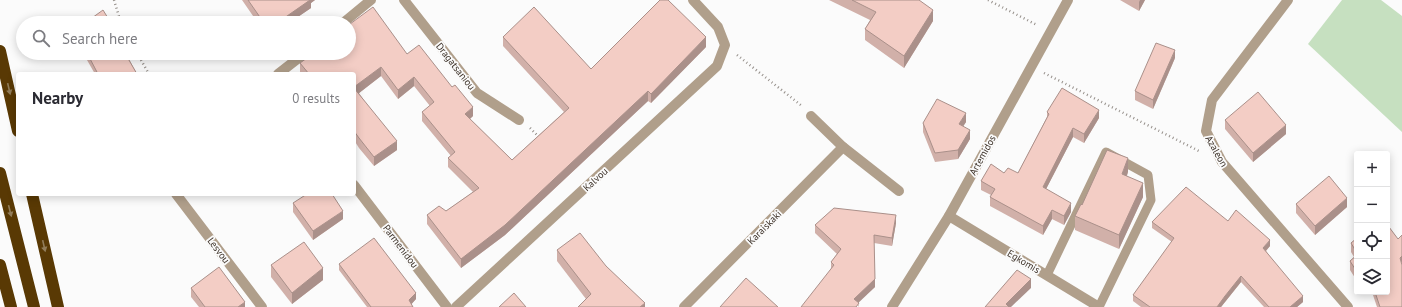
<!DOCTYPE html>
<html lang="en">
<head>
<meta charset="utf-8">
<style>
  :root { --surface:#fff; --page:#f7f7f7; --text:#2b2b33; --muted:#7c7c81; --line:#e1e1e2 }
  body { margin:0; font-family:"PT Sans",sans-serif; background:var(--page); color:var(--text) }
  .controls { position:absolute; right:12px; bottom:12px; display:grid; overflow:hidden; border-radius:4px; box-shadow:0 2px 10px #0003 }
  .controls button { width:36px; height:36px; display:grid; place-items:center; padding:0; border:0; border-bottom:1px solid var(--line); background:var(--surface); color:var(--text); font:20px sans-serif }
  .list { margin:0; padding:0; list-style:none }
  h2 { display:flex; justify-content:space-between; align-items:center; height:52px; margin:0; padding:0 16px; font-size:17px }
  h2 small { font-size:13px; font-weight:400; color:var(--muted) }
  .icon { flex:none; width:22px; height:22px; fill:none; stroke:currentColor; stroke-width:2; stroke-linecap:round; stroke-linejoin:round }
  .map { position:relative; flex:none; width:1402px; height:307px; overflow:hidden }
  .search { position:absolute; background:var(--surface); box-shadow:0 2px 10px #0003; left:16px; top:16px; width:340px; height:44px; display:flex; align-items:center; gap:10px; box-sizing:border-box; padding:0 14px; border-radius:22px; color:var(--muted); font-size:15px }
  .panel { position:absolute; background:var(--surface); box-shadow:0 2px 10px #0003; left:16px; top:72px; width:340px; height:124px; border-radius:4px }
  .map>svg:first-child { display:block }
  .green { fill:#c6e0c0 }
  .lines { fill:none; stroke-linecap:round; stroke-linejoin:round }
  .path { stroke:#96908b; stroke-width:2.5; stroke-dasharray:1 3; stroke-linecap:butt }
  .lane { stroke:#b09f8b; stroke-width:9 }
  .street { stroke:#b09f8b; stroke-width:10 }
  .highway { stroke:#593904; stroke-width:12 }
  .wall { fill:#d1b0a9 }
  .shaded-wall { fill:#aa908a }
  .building { fill:#f3cdc5; stroke:#aa908a }
  .oneway { fill:#927d5a }
  .labels { text-anchor:middle; stroke-width:3.5; stroke-linejoin:round; paint-order:stroke }
  .street-label { font-size:10px; fill:#3d3229; stroke:#fbfbfb }
</style>
</head>
<body>
<div class="map">
<svg width="1402" height="307" viewBox="0 0 1402 307">
  <rect width="100%" height="100%" fill="#fbfbfb"/>
  <path class="green" d="M1342,0H1381L1402,16V132L1308,44Z"/>
  <g class="lines">
    <g class="path">
      <path d="M114,0L121,23"/>
      <path d="M988,0L1037,25"/>
      <path d="M137,53L149,74"/>
      <path d="M737,55L802,106"/>
      <path d="M1044,73L1199,151"/>
      <path d="M530,128L539,137"/>
    </g>
    <path class="lane" d="M1047,275L1106,152L1148,175L1151,200L1099,307"/>
    <g class="street">
      <path d="M404,0L477,93L519,120"/>
      <path d="M1288,0L1212,100L1206,131L1222,162L1348,307"/>
      <path d="M343,23L371,0"/>
      <path d="M278,74L305,53"/>
      <path d="M811,116L843,147L899,191"/>
      <path d="M354,185L447,307"/>
      <path d="M176,194L262,307"/>
      <path d="M949,216L1099,307"/>
      <path d="M456,307L717,66L725,45L718,27L693,0"/>
      <path d="M684,307L843,147"/>
      <path d="M892,307L949,216L1068,0"/>
    </g>
    <g class="highway">
      <path d="M0,51L18,131"/>
      <path d="M0,173L34,307"/>
      <path d="M32,194L58,307"/>
      <path d="M0,265L11,307"/>
    </g>
  </g>
  <g class="wall">
    <path d="M242,0H315L311,3V8L289,23H258Z"/>
    <path d="M829,0H919L933,21L904,68L865,40V29L870,20Z"/>
    <path d="M1120,0H1145L1139,11Z"/>
    <path d="M350,24L407,54L473,116L470,119L512,160L564,112L503,46V37L591,69L706,47L651,103L648,101L505,235L461,268L427,224V215L446,211L473,192L448,167V158L451,156L422,121V112L430,106L414,86L398,99L381,76L359,93L397,150L374,166L359,148L354,140V74H302L300,72V63L350,26Z"/>
    <path d="M83,53H128L129,59L137,74H95Z"/>
    <path d="M1175,58L1153,109L1135,100V91Z"/>
    <path d="M1047,112L1099,118L1084,143L1073,137L1046,189L1071,212L1064,225L1052,219L1043,235L990,206V197L991,195L981,190V181L1018,173L1047,117Z"/>
    <path d="M1225,120L1286,134L1253,162L1225,129Z"/>
    <path d="M966,122L963,126L970,139L958,159L935,162L923,132V123Z"/>
    <path d="M1128,172L1127,176L1143,197L1119,249L1075,230V216L1082,205Z"/>
    <path d="M293,203L343,219L313,240L293,212Z"/>
    <path d="M1296,204L1347,207L1315,235L1296,213Z"/>
    <path d="M1228,221L1270,246L1266,251L1303,302L1297,307H1264L1241,282L1221,307H1141L1133,301V295L1172,242L1152,228V222Z"/>
    <path d="M896,223L892,246L874,243L875,287L858,302L859,307L831,269V262L837,254L815,233V225Z"/>
    <path d="M1357,238V281L1350,270V261L1354,257L1351,252V243Z"/>
    <path d="M1398,239L1402,307H1377L1372,292H1387Z"/>
    <path d="M557,250L606,266L645,307L586,299L557,261Z"/>
    <path d="M339,264L416,299L411,304L413,307H367L339,270Z"/>
    <path d="M271,265L323,280L292,304L271,277Z"/>
    <path d="M191,288L245,307H199L191,297Z"/>
  </g>
  <g class="shaded-wall">
    <path d="M309,0H315L311,3V8L289,23H277Z"/>
    <path d="M1140,0H1145L1139,11V2Z"/>
    <path d="M933,10V21L904,68V56Z"/>
    <path d="M706,37V47L651,103V94Z"/>
    <path d="M1175,50V58L1153,109V100Z"/>
    <path d="M381,67V76L354,97V87Z"/>
    <path d="M414,77V86L398,99V90Z"/>
    <path d="M648,91V101L505,235L461,268V259Z"/>
    <path d="M473,107V116L465,123V114Z"/>
    <path d="M1099,110V118L1084,143V134Z"/>
    <path d="M966,113V122L959,133V124Z"/>
    <path d="M1286,125V134L1253,162V153Z"/>
    <path d="M1073,128V137L1043,195V187Z"/>
    <path d="M970,130V139L958,159V150Z"/>
    <path d="M397,141V150L374,166V157Z"/>
    <path d="M1128,158V172L1122,187V174Z"/>
    <path d="M1143,183V197L1119,249V235Z"/>
    <path d="M1347,198V207L1315,235V226Z"/>
    <path d="M1071,203V212L1064,225V216Z"/>
    <path d="M1052,210V219L1043,235V226Z"/>
    <path d="M343,211V219L313,240V231Z"/>
    <path d="M896,215V223L892,246V238Z"/>
    <path d="M1270,240V246L1263,254V248Z"/>
    <path d="M1402,256V265L1400,258Z"/>
    <path d="M323,268V280L292,304V293Z"/>
    <path d="M1241,276V282L1221,307H1217L1225,296Z"/>
    <path d="M875,279V287L854,307V299Z"/>
    <path d="M1031,279V288L1011,307H1006V304Z"/>
    <path d="M416,293V299L409,307V300Z"/>
    <path d="M1303,296V302L1297,307H1290Z"/>
    <path d="M245,302V307H238Z"/>
    <path d="M645,303V307H640Z"/>
  </g>
  <g class="building">
    <path d="M248,0H310L277,23H264Z"/>
    <path d="M660,0H668L706,37L651,94L648,91L505,225L461,259L427,215L439,206L446,211L479,188L448,158L455,152L422,112L434,102L414,77L398,90L381,67L354,87V74H309L300,63L314,53H349V27L351,25L350,24L373,7L407,54L419,45L452,87L455,85L473,107L465,114L512,160L569,108L503,37L534,7L591,69Z"/>
    <path d="M852,0H919L933,10L904,56L865,29L876,12Z"/>
    <path d="M103,10L111,23H85Z"/>
    <path d="M1156,43L1175,50L1153,100L1135,91Z"/>
    <path d="M87,53H128L129,54L126,55L137,74H98Z"/>
    <path d="M354,88L397,141L374,157L359,138L354,131Z"/>
    <path d="M1062,88L1099,110L1084,134L1073,128L1043,187L1071,203L1064,216L1052,210L1043,226L990,197L995,189L981,181L991,164L1004,173L1008,168L1018,173L1049,114L1047,112Z"/>
    <path d="M1258,92L1286,125L1253,153L1225,120Z"/>
    <path d="M937,99L966,113L959,124L970,130L958,150L935,153L923,123Z"/>
    <path d="M1107,150L1128,158L1122,174L1143,183L1119,235L1075,216L1081,204L1082,205Z"/>
    <path d="M1329,176L1347,198L1315,226L1296,204Z"/>
    <path d="M1186,187L1228,221L1236,210L1270,240L1263,248L1303,296L1290,307H1269L1241,276L1225,296L1217,307H1150L1133,295L1174,238L1152,222Z"/>
    <path d="M307,194H332L343,211L313,231L293,203Z"/>
    <path d="M834,208L896,215L892,238L874,235L875,279L854,299L859,303L856,307H801L834,265L831,262L841,249L815,225Z"/>
    <path d="M1389,227L1398,239L1402,235V256L1400,258L1402,265V307H1380L1375,292H1387V229Z"/>
    <path d="M580,233L606,266L645,303L640,307H578L591,294L557,250Z"/>
    <path d="M374,238L416,293L409,300L413,307H371L339,264Z"/>
    <path d="M1357,238V253L1351,243Z"/>
    <path d="M304,242L323,268L292,293L271,265Z"/>
    <path d="M1357,255V272L1350,261Z"/>
    <path d="M219,267L245,302L238,307H205L191,288Z"/>
    <path d="M1017,270L1031,279L1006,304L1009,307H985Z"/>
    <path d="M746,278L778,307H720Z"/>
    <path d="M514,293L526,307H499Z"/>
  </g>
  <defs><path id="oneway-solid" d="M-6-.8H1V-3.2L6.5 0L1 3.2V.8H-6Z"/></defs>
  <g class="oneway">
    <use href="#oneway-solid" transform="translate(9 89) rotate(77)"/>
    <use href="#oneway-solid" transform="translate(10 211) rotate(76)"/>
    <use href="#oneway-solid" transform="translate(44 246) rotate(77)"/>
  </g>
  <g class="labels">
    <g class="street-label">
      <text transform="translate(456 66) rotate(52)" y="4">Dragatsaniou</text>
      <text transform="translate(1217 151) rotate(60)" y="4">Azaleon</text>
      <text transform="translate(982 155) rotate(-61)" y="4">Artemidos</text>
      <text transform="translate(595 179) rotate(-43)" y="4">Kalvou</text>
      <text transform="translate(764 227) rotate(-45)" y="4">Karaiskaki</text>
      <text transform="translate(401 246) rotate(53)" y="4">Parmenidou</text>
      <text transform="translate(219 250) rotate(53)" y="4">Lesvou</text>
      <text transform="translate(1024 261) rotate(31)" y="4">Egkomis</text>
    </g>
  </g>
</svg>
<div class="controls">
<button>+</button>
<button>−</button>
<button><svg class="icon" aria-label="locate" viewBox="0 0 24 24"><circle cx="12" cy="12" r="6"/><path d="M12 2v4M12 18v4M2 12h4M18 12h4"/></svg></button>
<button><svg class="icon" aria-label="layers" viewBox="0 0 24 24"><path d="M12 4l9 5-9 5-9-5zM3 14l9 5 9-5"/></svg></button>
</div>
<div class="search"><svg class="icon" aria-label="search" viewBox="0 0 24 24"><circle cx="10" cy="10" r="6"/><path d="M15 15l6 6"/></svg>Search here</div>
<section class="panel">
<h2>Nearby<small>0 results</small></h2>
<ul class="list">
</ul>
</section>
</div>
</body>
</html>
